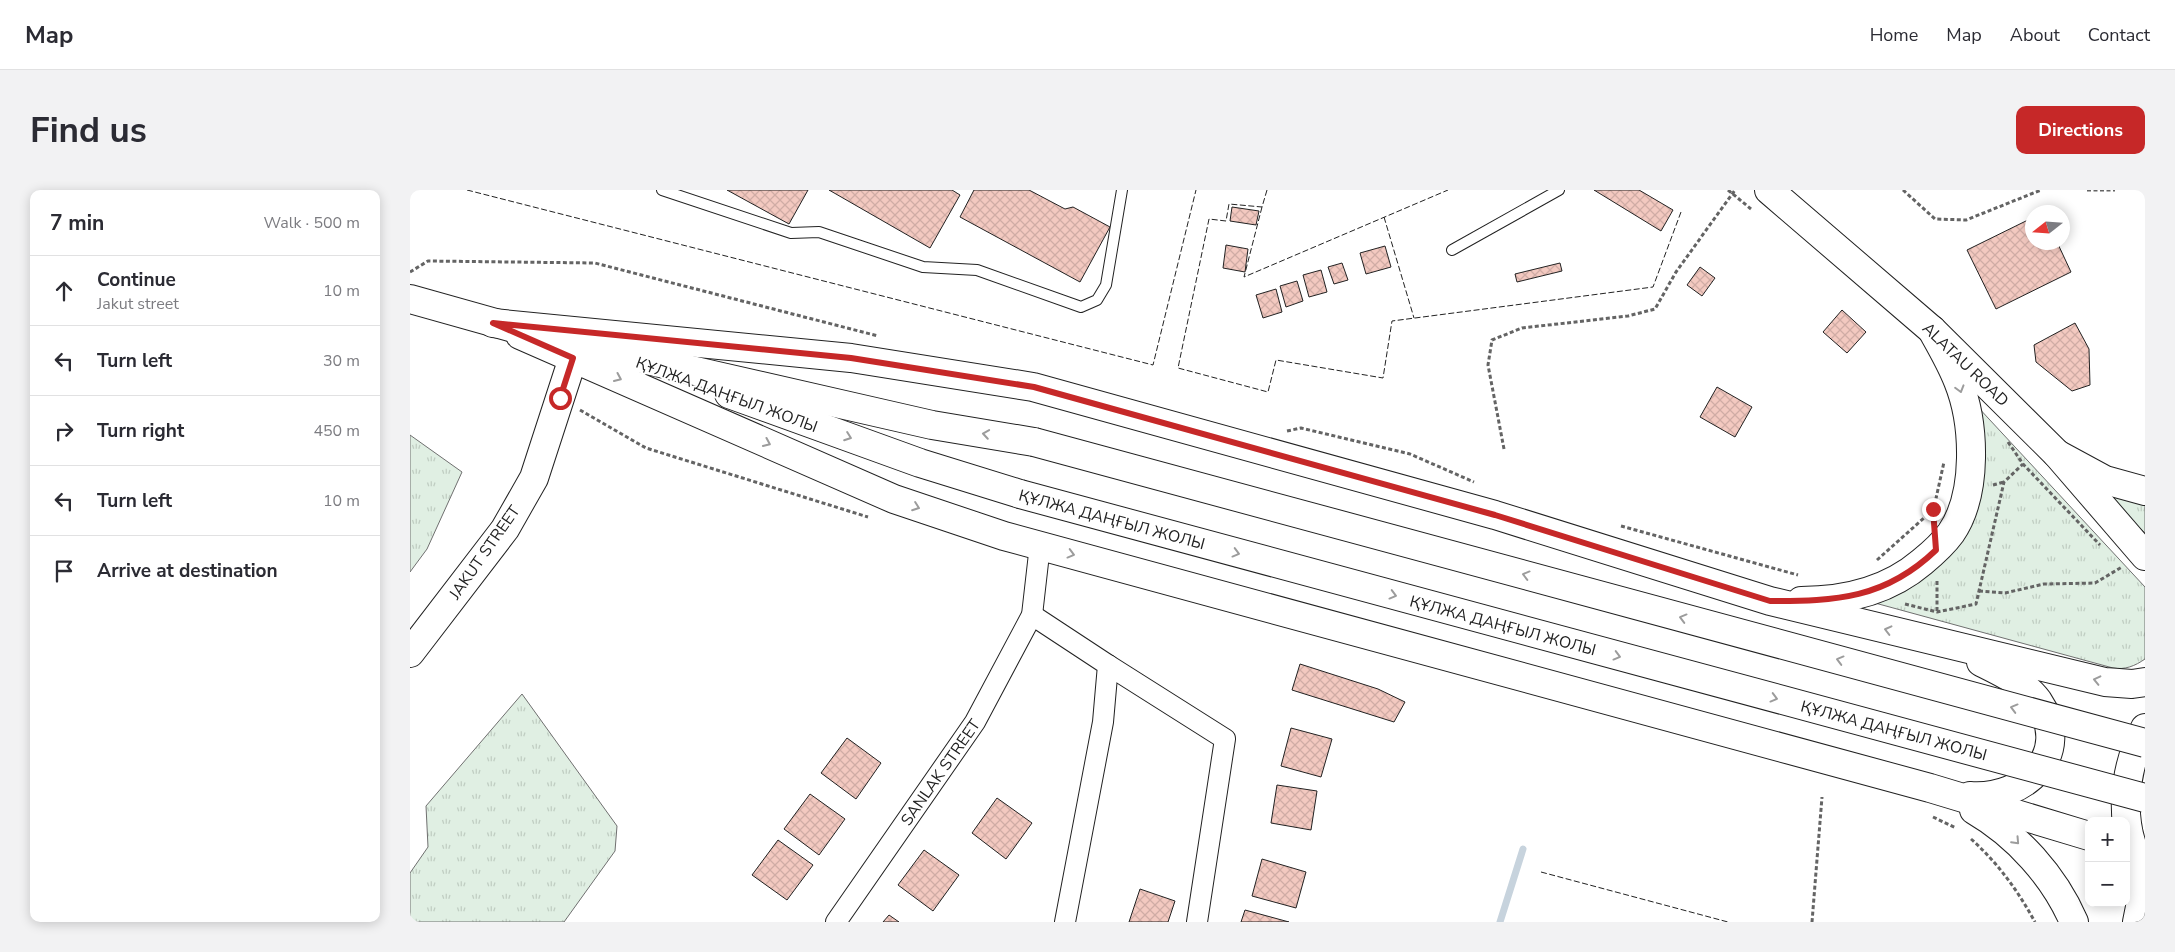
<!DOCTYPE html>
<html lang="en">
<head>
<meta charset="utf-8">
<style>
  :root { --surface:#fff; --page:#f2f2f3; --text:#2b2b33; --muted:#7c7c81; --line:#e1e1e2; --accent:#c62828 }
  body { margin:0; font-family:"Nunito Sans",sans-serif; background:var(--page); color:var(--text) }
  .controls { position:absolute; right:15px; bottom:15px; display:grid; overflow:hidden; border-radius:10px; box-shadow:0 2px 12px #0003 }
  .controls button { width:45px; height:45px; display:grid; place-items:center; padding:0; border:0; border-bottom:1px solid var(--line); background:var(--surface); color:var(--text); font:25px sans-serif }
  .compass { position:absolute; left:1615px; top:15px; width:45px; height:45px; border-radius:50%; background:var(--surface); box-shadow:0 2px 12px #0003; rotate:253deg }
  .stop { position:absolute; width:15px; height:15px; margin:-11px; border:4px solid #c62828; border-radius:50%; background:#fff }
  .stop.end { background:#c62828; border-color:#fff; box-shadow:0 1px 5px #0008 }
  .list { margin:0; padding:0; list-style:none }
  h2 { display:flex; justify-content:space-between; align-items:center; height:65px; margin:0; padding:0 20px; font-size:21px }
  h2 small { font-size:16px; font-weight:400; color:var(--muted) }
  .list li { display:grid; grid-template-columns:32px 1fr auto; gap:15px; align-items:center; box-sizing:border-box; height:70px; padding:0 20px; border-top:1px solid var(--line) }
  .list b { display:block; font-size:19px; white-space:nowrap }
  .list p { margin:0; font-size:16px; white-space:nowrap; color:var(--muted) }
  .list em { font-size:16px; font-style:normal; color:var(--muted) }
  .icon { flex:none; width:28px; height:28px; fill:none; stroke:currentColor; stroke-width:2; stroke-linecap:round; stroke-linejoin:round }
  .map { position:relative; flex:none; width:1735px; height:732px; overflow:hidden; border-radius:10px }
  header { display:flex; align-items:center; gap:30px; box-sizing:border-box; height:70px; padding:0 25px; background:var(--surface); border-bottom:1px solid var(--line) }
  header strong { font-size:24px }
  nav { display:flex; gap:28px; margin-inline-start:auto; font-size:18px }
  .intro { display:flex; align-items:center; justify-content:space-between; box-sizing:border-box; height:120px; padding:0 30px }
  h1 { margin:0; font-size:35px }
  .button { padding:12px 22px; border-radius:10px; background:var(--accent); color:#fff; font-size:18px; font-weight:700 }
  main { display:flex; gap:30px; padding:0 30px }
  aside { flex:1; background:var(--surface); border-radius:10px; box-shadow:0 2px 12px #0003 }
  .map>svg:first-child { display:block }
  .grass { fill:url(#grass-tufts); stroke:#6f6f6f }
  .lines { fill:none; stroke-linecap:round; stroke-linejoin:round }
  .stream { stroke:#c7d3dd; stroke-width:7 }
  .building { fill:url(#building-cross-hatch); stroke:#222 }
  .lane-casing { stroke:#222; stroke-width:12 }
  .street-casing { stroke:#222; stroke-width:22 }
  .secondary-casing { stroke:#222; stroke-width:30 }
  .primary-casing { stroke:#222; stroke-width:30 }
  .path { stroke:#646464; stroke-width:3; stroke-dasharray:4 2.5; stroke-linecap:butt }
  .lane { stroke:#fff; stroke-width:10 }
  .street { stroke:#fff; stroke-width:20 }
  .secondary { stroke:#fff; stroke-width:28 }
  .primary { stroke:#fff; stroke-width:28 }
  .primary-bridge-casing { stroke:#222; stroke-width:30; stroke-linecap:butt }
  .primary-bridge { stroke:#fff; stroke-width:28 }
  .fence { stroke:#222; stroke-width:1; stroke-dasharray:6 2.5; stroke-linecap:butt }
  .oneway { stroke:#9c9c9c }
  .route { stroke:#c62828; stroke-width:6 }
  .labels { text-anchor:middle; stroke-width:4; stroke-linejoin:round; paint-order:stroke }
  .street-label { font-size:16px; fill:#222; stroke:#fff }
</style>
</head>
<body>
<header>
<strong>Map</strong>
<nav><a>Home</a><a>Map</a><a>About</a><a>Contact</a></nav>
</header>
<div class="intro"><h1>Find us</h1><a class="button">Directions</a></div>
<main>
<aside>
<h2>7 min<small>Walk · 500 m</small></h2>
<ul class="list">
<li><svg class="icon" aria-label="ahead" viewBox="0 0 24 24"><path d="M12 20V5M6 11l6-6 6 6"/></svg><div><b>Continue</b><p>Jakut street</p></div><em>10 m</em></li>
<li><svg class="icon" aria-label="left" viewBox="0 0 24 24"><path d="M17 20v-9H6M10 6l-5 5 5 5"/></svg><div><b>Turn left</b></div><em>30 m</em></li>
<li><svg class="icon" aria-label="right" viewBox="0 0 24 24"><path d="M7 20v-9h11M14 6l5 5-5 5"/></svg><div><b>Turn right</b></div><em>450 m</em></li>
<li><svg class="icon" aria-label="left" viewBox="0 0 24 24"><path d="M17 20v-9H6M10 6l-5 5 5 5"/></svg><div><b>Turn left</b></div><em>10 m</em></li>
<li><svg class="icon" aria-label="arrive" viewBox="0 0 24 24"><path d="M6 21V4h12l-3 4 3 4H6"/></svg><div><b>Arrive at destination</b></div></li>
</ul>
</aside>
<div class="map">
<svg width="1735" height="732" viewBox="0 0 1735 732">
  <defs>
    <pattern id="grass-tufts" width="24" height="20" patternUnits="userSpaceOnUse" patternTransform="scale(1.25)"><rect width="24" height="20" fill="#e0efe3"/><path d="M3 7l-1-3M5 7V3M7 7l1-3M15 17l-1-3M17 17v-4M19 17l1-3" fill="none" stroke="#c0cdc2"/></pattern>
    <pattern id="building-cross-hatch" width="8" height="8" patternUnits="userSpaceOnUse" patternTransform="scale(1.25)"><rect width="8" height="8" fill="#f3c9c0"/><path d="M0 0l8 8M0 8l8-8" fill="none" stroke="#d0aca5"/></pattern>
  </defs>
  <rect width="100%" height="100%" fill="#fff"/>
  <g class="grass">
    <path d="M1566,215L1735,397V469C1725,476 1715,480 1703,478L1465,413L1541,360Z"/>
    <path d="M0,245L52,282L17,359L0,382Z"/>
    <path d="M1688,296L1735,309V343Z"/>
    <path d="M112,504L207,636L205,661L154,732H0V683L18,657L16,616Z"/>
  </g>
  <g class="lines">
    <path class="stream" d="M1090,732L1113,659"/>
  </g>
  <g class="building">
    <path d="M317,0H398L379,34Z"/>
    <path d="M419,0H542L550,5L520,58Z"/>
    <path d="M564,0H619L655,19L663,17L700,37L670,92L550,27Z"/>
    <path d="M1184,0H1229L1263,20L1251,41Z"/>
    <path d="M822,17L849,21L846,35L820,31Z"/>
    <path d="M1622,28V52H1647L1661,82L1586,119L1557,60Z"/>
    <path d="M816,55L838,59L835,82L813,78Z"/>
    <path d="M975,56L981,77L956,84L950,63Z"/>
    <path d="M932,73L938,90L924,94L918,77Z"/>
    <path d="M1150,73L1152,81L1107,92L1105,84Z"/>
    <path d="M1290,77L1305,88L1292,106L1277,95Z"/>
    <path d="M911,80L917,102L899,107L893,85Z"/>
    <path d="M887,91L893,111L876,117L870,96Z"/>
    <path d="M866,99L872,122L853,128L846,105Z"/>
    <path d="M1432,120L1456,142L1437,163L1413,142Z"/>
    <path d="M1665,133L1679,159L1680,195L1662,201L1626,172L1624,155Z"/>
    <path d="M1307,197L1342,217L1325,247L1290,227Z"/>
    <path d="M890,474L968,499L995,512L984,532L882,500Z"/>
    <path d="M881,538L922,549L911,587L871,576Z"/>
    <path d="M437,548L471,573L446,609L411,583Z"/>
    <path d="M867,595L907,601L901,640L861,633Z"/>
    <path d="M400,604L435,629L409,665L374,639Z"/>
    <path d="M587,608L622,633L596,669L562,643Z"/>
    <path d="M368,650L403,675L377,710L342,685Z"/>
    <path d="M514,660L549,685L523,721L488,695Z"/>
    <path d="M852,669L896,682L886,718L842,706Z"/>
    <path d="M730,699L765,711L758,732H719Z"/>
    <path d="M835,720L879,732H831Z"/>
    <path d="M479,725L489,732H473Z"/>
  </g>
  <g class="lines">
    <g class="lane-casing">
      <g id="lane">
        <path d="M252,0L381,43L409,42L513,77L567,80L671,117L687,110L696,95L712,0"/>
        <path d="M1042,60L1149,0"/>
      </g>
    </g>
    <g class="street-casing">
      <g id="street">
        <path d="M622,425L698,475L693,532L655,732"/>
        <path d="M698,475L815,549L787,732"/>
        <path d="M426,732L565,532L622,425L630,355"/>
      </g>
    </g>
    <g class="secondary-casing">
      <g id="secondary">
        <path d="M1359,0L1522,140L1647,264L1735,366"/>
        <path d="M0,463L95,339L124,288L163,168"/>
      </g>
    </g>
    <g class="primary-casing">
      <g id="primary">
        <path d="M0,109L100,137"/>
        <path d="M83,133L441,168L623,197L1085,325L1360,411L1695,492L1722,494L1735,492"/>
        <path d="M110,145L484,309L594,346L1520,598L1679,646"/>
        <path d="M180,157L522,235L624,252"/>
        <path d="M319,204L510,273L610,304"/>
        <path d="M1647,264L1695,290L1735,301"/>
        <path d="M1391,411C1435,411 1478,401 1512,372C1523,363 1533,354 1541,343C1568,304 1565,233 1548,191C1541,173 1531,156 1522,140"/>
        <path d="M1735,538C1713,581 1706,639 1735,681"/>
        <path d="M1560,606C1615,610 1664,564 1628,511C1615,493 1591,482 1571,472"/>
        <path d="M1564,620C1607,645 1644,686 1664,732"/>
        <path d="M1722,669L1733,678L1734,697L1727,732"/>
      </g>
    </g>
    <g class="path">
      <path d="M1318,0L1341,19"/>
      <path d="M1493,0L1525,29L1556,30L1631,0"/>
      <path d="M1677,0H1705"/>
      <path d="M0,82L18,71L185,73L468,146"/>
      <path d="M170,220L236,258L458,327"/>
      <path d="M877,241L891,238L1000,264L1064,292"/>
      <path d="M1598,252L1613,274L1690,355"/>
      <path d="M1094,259L1078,175L1082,150L1112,138L1218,126L1245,119L1266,82L1325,0"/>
      <path d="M1583,295L1594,292"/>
      <path d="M1523,322L1534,272"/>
      <path d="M1211,336L1388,385"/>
      <path d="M1467,370L1524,319"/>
      <path d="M1527,391V422"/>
      <path d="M1569,401L1595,403L1634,394L1685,393L1712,377"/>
      <path d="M1495,414L1527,422L1566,414L1594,292L1613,274"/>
      <path d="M1523,627L1546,638"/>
      <path d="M1561,649C1588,673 1608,701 1625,732"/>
      <path d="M1402,732L1412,607"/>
    </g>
    <use href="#lane" class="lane"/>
    <use href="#street" class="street"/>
    <use href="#secondary" class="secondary"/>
    <use href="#primary" class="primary"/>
    <g class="primary-bridge-casing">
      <g id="primary-bridge">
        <path d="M624,252L1735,553"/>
        <path d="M610,304L1735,608"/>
      </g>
    </g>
    <use href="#primary-bridge" class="primary-bridge"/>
    <g class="fence">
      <path d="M57,0L743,175L786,0"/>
      <path d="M857,0L852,17L819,14L816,31L799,29L768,178L858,202L866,170L973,188L982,131L1243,97L1271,22"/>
      <path d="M852,17L834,87L1038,0"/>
      <path d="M974,27L1004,128"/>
      <path d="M1131,682L1318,732"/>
    </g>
  </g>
  <defs><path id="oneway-chevron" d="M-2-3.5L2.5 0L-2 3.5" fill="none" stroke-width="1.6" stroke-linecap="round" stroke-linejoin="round" transform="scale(1.25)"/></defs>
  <g class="oneway">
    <use href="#oneway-chevron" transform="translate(208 188) rotate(24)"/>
    <use href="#oneway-chevron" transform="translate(1550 199) rotate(74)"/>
    <use href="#oneway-chevron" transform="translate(576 244) rotate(-171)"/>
    <use href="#oneway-chevron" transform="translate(438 247) rotate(20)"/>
    <use href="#oneway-chevron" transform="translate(357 253) rotate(24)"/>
    <use href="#oneway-chevron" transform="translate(506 317) rotate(20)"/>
    <use href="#oneway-chevron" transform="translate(826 363) rotate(15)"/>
    <use href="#oneway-chevron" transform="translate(661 364) rotate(15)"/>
    <use href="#oneway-chevron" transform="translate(1116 385) rotate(-165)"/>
    <use href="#oneway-chevron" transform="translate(983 405) rotate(15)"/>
    <use href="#oneway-chevron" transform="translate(1273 428) rotate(-165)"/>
    <use href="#oneway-chevron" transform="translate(1478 440) rotate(-166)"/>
    <use href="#oneway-chevron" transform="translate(1207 466) rotate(15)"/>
    <use href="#oneway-chevron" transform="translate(1430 470) rotate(-165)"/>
    <use href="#oneway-chevron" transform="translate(1687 490) rotate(-167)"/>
    <use href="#oneway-chevron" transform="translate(1364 508) rotate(15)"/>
    <use href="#oneway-chevron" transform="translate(1604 518) rotate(-165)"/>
    <use href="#oneway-chevron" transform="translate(1606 651) rotate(47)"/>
  </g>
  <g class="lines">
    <path class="route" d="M150,208L163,168L83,133L441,168L624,197L1085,325L1360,411C1426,411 1475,409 1526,360L1523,319"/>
  </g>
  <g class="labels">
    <g class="street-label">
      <text transform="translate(1556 174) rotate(44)" y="6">ALATAU ROAD</text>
      <text transform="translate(317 204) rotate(20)" y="6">ҚҰЛЖА ДАҢҒЫЛ ЖОЛЫ</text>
      <text transform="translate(702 329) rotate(15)" y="6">ҚҰЛЖА ДАҢҒЫЛ ЖОЛЫ</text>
      <text transform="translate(74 362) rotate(-55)" y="6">JAKUT STREET</text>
      <text transform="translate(1093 435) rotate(15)" y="6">ҚҰЛЖА ДАҢҒЫЛ ЖОЛЫ</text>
      <text transform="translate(1484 540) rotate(15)" y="6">ҚҰЛЖА ДАҢҒЫЛ ЖОЛЫ</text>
      <text transform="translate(530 582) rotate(-55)" y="6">SANLAK STREET</text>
    </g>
  </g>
</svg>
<div class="controls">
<button>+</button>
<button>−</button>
</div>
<svg class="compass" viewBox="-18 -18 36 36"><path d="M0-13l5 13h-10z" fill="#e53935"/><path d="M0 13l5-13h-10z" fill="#7c7c81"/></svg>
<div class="stop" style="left:150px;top:208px"></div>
<div class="stop end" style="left:1523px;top:319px"></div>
</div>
</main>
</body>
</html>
